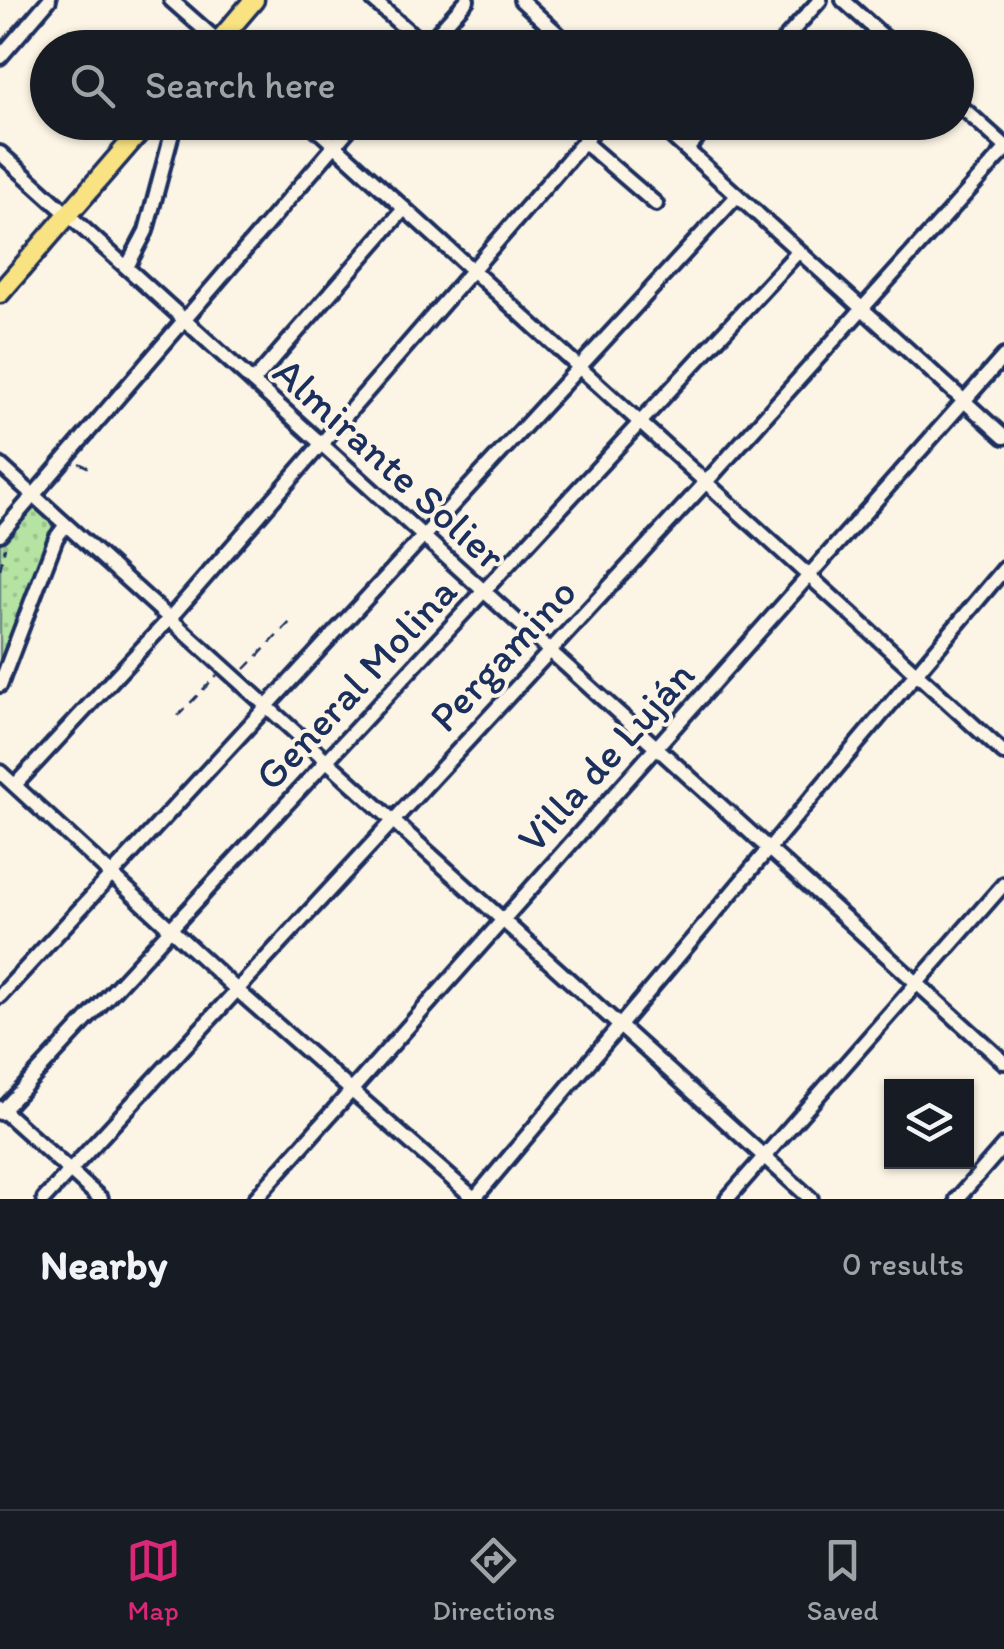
<!DOCTYPE html>
<html lang="en">
<head>
<meta charset="utf-8">
<style>
  :root { --surface:#171b24; --page:#20242c; --text:#f1f3f6; --muted:#9ea1a6; --line:#363941; --accent:#db2777 }
  body { margin:0; font-family:Itim,sans-serif; background:var(--page); color:var(--text) }
  .controls { position:absolute; right:30px; bottom:30px; display:grid; overflow:hidden; border-radius:0px; box-shadow:0 2px 8px #0004 }
  .controls button { width:90px; height:90px; display:grid; place-items:center; padding:0; border:0; border-bottom:2px solid var(--line); background:var(--surface); color:var(--text); font:50px sans-serif }
  .list { margin:0; padding:0; list-style:none }
  h2 { display:flex; justify-content:space-between; align-items:center; height:130px; margin:0; padding:0 40px; font-size:42px }
  h2 small { font-size:32px; font-weight:400; color:var(--muted) }
  .icon { flex:none; width:55px; height:55px; fill:none; stroke:currentColor; stroke-width:2; stroke-linecap:round; stroke-linejoin:round }
  .map { position:relative; flex:none; width:1004px; height:1199px; overflow:hidden }
  .search { position:absolute; background:var(--surface); box-shadow:0 2px 8px #0004; left:30px; right:30px; top:30px; height:110px; display:flex; align-items:center; gap:25px; box-sizing:border-box; padding:0 35px; border-radius:55px; color:var(--muted); font-size:38px }
  .sheet { height:310px; background:var(--surface) }
  nav { display:flex; justify-content:space-around; align-items:center; box-sizing:border-box; height:140px; border-top:2px solid var(--line); background:var(--surface); font-size:28px; color:var(--muted) }
  nav a { display:grid; justify-items:center; gap:5px }
  nav .on { color:var(--accent) }
  .map>svg:first-child { display:block }
  .park { fill:url(#park-dots); stroke:#688980; stroke-width:2.5 }
  .lines { fill:none; stroke-linecap:round; stroke-linejoin:round }
  .minor-casing { stroke:#1b2f5e; stroke-width:20 }
  .major-casing { stroke:#1b2f5e; stroke-width:25 }
  .path { stroke:#1b2f5e; stroke-width:2.5; stroke-dasharray:10 8; stroke-linecap:butt }
  .minor { stroke:#fcf5e5; stroke-width:12 }
  .major { stroke:#f8e281; stroke-width:18 }
  .labels { text-anchor:middle; stroke-width:8; stroke-linejoin:round; paint-order:stroke }
  .street-label { font-size:42px; fill:#1b2f5e; stroke:#fcf5e5 }
</style>
</head>
<body>
<div class="map">
<svg width="1004" height="1199" viewBox="0 0 1004 1199">
  <defs>
    <pattern id="park-dots" width="8" height="8" patternUnits="userSpaceOnUse" patternTransform="scale(2.5)"><rect width="8" height="8" fill="#b4e3a2"/><path d="M2 2h.1M6 6h.1" fill="none" stroke="#9ac38e" stroke-width="1.8" stroke-linecap="round"/></pattern>
  </defs>
  <rect width="100%" height="100%" fill="#fcf5e5"/>
  <filter id="ink" filterUnits="userSpaceOnUse"><feTurbulence type="fractalNoise" baseFrequency=".01" numOctaves="2"/><feDisplacementMap in="SourceGraphic" scale="20" xChannelSelector="R" yChannelSelector="G"/><feConvolveMatrix kernelMatrix="1 2 1 2 8 2 1 2 1" color-interpolation-filters="sRGB"/></filter>
  <g filter="url(#ink)">
    <path class="park" d="M36,509L51,522L54,533L0,670V544L27,510Z"/>
    <g class="lines">
      <g class="minor-casing">
        <g id="minor">
          <path d="M171,0L222,45"/>
          <path d="M373,0L425,46"/>
          <path d="M521,0L573,48"/>
          <path d="M843,0L896,48"/>
          <path d="M424,48L467,0"/>
          <path d="M777,48L820,0"/>
          <path d="M0,57L49,0"/>
          <path d="M956,102L1004,145"/>
          <path d="M309,122L1004,753"/>
          <path d="M656,122L1004,437"/>
          <path d="M584,142L656,204"/>
          <path d="M687,149L711,122"/>
          <path d="M0,153L1004,1062"/>
          <path d="M127,267L146,231L175,122"/>
          <path d="M253,382L404,209"/>
          <path d="M0,465L811,1199"/>
          <path d="M0,534L355,122"/>
          <path d="M0,685L56,538L65,526"/>
          <path d="M0,772L237,990L475,1199"/>
          <path d="M15,785L170,618L601,122"/>
          <path d="M0,996L737,196"/>
          <path d="M0,1108L101,1199"/>
          <path d="M0,1113L798,252"/>
          <path d="M44,1199L707,481L1004,151"/>
          <path d="M255,1199L1004,356"/>
          <path d="M474,1199L1004,569"/>
          <path d="M727,1199L1004,884"/>
          <path d="M957,1199L1004,1145"/>
        </g>
      </g>
      <g class="major-casing">
        <g id="major">
          <path d="M213,48L254,0"/>
          <path d="M0,293L148,122"/>
        </g>
      </g>
      <g class="path">
        <path d="M79,463L89,468"/>
        <path d="M0,570L5,547"/>
        <path d="M245,669L292,620"/>
        <path d="M178,716L217,675"/>
      </g>
      <use href="#minor" class="minor"/>
      <use href="#major" class="major"/>
    </g>
  </g>
  <g class="labels">
    <g class="street-label">
      <text transform="translate(390 463) rotate(42)" y="15">Almirante Solier</text>
      <text transform="translate(502 654) rotate(-47)" y="15">Pergamino</text>
      <text transform="translate(355 683) rotate(-47)" y="15">General Molina</text>
      <text transform="translate(605 756) rotate(-48)" y="15">Villa de Luján</text>
    </g>
  </g>
</svg>
<div class="controls">
<button><svg class="icon" aria-label="layers" viewBox="0 0 24 24"><path d="M12 4l9 5-9 5-9-5zM3 14l9 5 9-5"/></svg></button>
</div>
<div class="search"><svg class="icon" aria-label="search" viewBox="0 0 24 24"><circle cx="10" cy="10" r="6"/><path d="M15 15l6 6"/></svg>Search here</div>
</div>
<section class="sheet">
<h2>Nearby<small>0 results</small></h2>
<ul class="list">
</ul>
</section>
<nav>
<a class="on"><svg class="icon" aria-label="map" viewBox="0 0 24 24"><path d="M3 6l6-2 6 2 6-2v14l-6 2-6-2-6 2zM9 4v14M15 6v14"/></svg>Map</a>
<a><svg class="icon" aria-label="directions" viewBox="0 0 24 24"><path d="M12 3l9 9-9 9-9-9zM9 14v-3h6M13 9l2 2-2 2"/></svg>Directions</a>
<a><svg class="icon" aria-label="saved" viewBox="0 0 24 24"><path d="M7 4h10v16l-5-4-5 4z"/></svg>Saved</a>
</nav>
</body>
</html>
